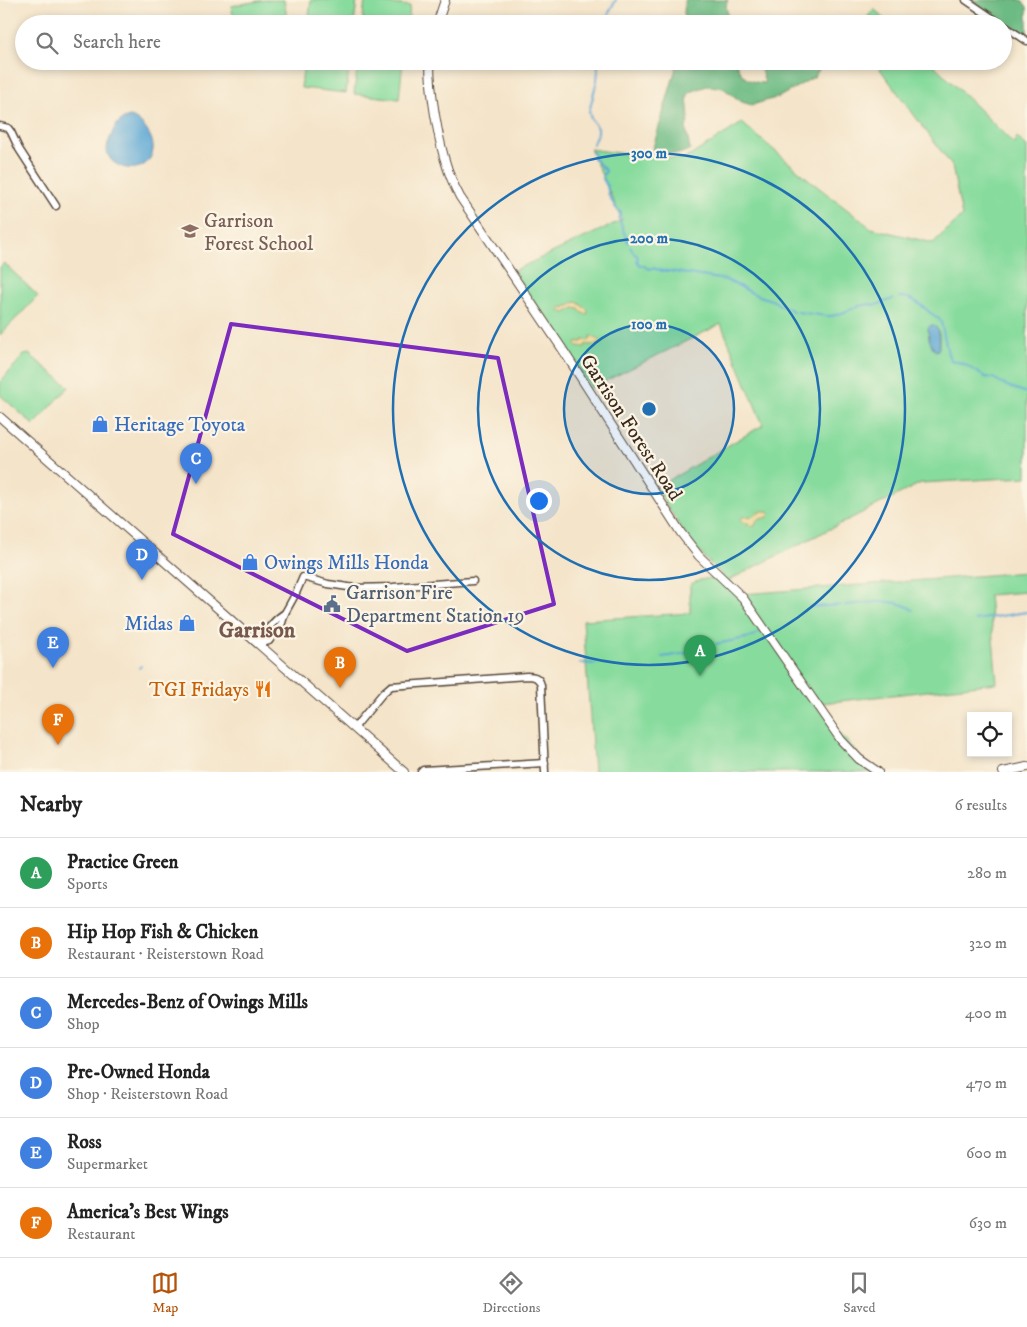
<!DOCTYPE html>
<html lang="en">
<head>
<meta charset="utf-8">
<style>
  :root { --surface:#fff; --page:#f6f6f6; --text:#222; --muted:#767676; --line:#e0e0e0; --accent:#b45309 }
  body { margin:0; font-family:"IM FELL DW Pica",serif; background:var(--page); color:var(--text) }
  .controls { position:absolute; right:15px; bottom:15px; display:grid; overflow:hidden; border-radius:0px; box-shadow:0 2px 8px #0003 }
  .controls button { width:45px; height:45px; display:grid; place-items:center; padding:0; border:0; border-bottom:1px solid var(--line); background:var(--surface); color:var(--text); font:25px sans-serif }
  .you { position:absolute; left:538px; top:500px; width:18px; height:18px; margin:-12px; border:4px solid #fff; border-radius:50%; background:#1a73e8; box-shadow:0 0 0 8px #1a73e833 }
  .badge { display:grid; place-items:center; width:32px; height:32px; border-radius:50%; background:var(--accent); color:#fff; font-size:16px; font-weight:700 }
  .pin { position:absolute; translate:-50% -41px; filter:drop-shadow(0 1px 2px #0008) }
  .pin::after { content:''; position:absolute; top:26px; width:18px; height:15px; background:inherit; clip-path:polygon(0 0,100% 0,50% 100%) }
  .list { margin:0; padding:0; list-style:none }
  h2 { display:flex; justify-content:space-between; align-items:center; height:65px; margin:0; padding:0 20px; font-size:21px }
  h2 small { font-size:16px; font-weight:400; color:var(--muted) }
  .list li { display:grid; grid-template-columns:32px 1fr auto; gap:15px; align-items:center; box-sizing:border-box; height:70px; padding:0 20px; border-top:1px solid var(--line) }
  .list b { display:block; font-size:19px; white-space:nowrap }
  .list p { margin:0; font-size:16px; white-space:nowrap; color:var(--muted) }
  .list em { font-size:16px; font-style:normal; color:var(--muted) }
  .icon { flex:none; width:28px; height:28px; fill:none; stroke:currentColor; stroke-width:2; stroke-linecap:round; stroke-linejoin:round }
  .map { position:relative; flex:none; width:1027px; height:772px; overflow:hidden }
  .search { position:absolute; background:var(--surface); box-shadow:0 2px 8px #0003; left:15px; right:15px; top:15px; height:55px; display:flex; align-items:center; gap:12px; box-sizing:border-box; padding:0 18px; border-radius:28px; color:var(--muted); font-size:19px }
  .sheet { height:485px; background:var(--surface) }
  nav { display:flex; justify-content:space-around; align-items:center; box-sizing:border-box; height:70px; border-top:1px solid var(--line); background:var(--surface); font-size:14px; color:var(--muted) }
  nav a { display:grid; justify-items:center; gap:2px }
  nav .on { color:var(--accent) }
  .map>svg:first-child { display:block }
  .green { fill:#87db9d; stroke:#61825e }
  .forest { fill:#6dbb84; stroke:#547251 }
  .sand { fill:#eeda9e; stroke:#94825e }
  .water { fill:#5da8d5; stroke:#4c697a }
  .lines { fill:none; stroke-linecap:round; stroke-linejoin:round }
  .stream { stroke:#5da8d5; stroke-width:2 }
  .minor-casing { stroke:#574638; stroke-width:9 }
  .major-casing { stroke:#574638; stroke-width:10 }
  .minor { stroke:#fff; stroke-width:6 }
  .major { stroke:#fff; stroke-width:8 }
  .marked { fill:none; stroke:#7b2cbf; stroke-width:4; stroke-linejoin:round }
  .ring { fill:none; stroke:#1f6fb2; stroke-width:2.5 }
  .labels { text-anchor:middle; stroke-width:4.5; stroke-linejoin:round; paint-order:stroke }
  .education-label { font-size:20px; fill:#785e54; stroke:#fcf5e5; text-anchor:start }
  .shop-label { font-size:20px; fill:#366cbe; stroke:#fcf5e5; text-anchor:start }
  .street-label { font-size:20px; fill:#3b2a1e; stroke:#fcf5e5 }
  .service-label { font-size:20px; fill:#4e5e75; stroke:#fcf5e5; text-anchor:start }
  .food-label { font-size:20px; fill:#c56008; stroke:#fcf5e5; text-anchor:end }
  .quarter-label { font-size:22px; font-weight:bold; fill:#77584f; stroke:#fcf5e5 }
  .centre { fill:#1f6fb2; stroke:#fcf5e5; stroke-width:2.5 }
  .ring-label { font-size:15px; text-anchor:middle; font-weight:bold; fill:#1f6fb2; stroke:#fcf5e5; stroke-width:4.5; stroke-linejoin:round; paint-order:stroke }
</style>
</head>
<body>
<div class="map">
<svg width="1027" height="772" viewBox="0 0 1027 772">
  <rect width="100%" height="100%" fill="#fcf5e5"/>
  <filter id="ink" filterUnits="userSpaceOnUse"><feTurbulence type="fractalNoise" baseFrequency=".02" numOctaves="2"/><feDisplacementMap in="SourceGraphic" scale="10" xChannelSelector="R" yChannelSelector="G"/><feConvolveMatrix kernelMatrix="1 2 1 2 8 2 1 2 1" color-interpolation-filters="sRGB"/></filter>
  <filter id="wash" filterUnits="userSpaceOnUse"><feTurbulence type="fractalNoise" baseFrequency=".0096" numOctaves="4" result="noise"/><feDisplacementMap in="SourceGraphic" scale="20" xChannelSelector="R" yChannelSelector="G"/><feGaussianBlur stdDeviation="1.12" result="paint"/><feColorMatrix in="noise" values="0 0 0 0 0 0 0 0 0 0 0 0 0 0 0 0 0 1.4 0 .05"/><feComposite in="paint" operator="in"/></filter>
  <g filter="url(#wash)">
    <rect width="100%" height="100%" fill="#f4e4c9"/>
    <g class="green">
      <path d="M264,0H284L288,24H235L231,6Z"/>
      <path d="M311,0H357L354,24H308Z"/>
      <path d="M365,1L410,6L408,24H362Z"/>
      <path d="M874,9L890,24H862Z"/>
      <path d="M241,61H278L242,67Z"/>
      <path d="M304,61H350L346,93L301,88Z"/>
      <path d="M358,61H403L399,99L354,94Z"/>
      <path d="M874,61H930L1014,144L1017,137L1027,147V477L921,483L729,580L743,594L1027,572V592L989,595L997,683L814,704L874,772H594L583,620L690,613V586L691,584L700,580L723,576L704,557L684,532L656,488L763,425L721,324L591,388L513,271L622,220L590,149L632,155L685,159L742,123L813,183L871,228L933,243L962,216L952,166Z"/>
      <path d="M4,263L38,296L0,335V267Z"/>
      <path d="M29,354L69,387L34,425L0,395V382L24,355Z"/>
    </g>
    <g class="forest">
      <path d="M685,0H728L726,5L729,24H683Z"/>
      <path d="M971,0H1022L1027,7V36L1006,25Z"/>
      <path d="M678,61H735C742,77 746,82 765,83L760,67V61H825L814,77L779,97L752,105L742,102L723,88L707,86L690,92L687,97L689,118L686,128L690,150L678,154L655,153L652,151Z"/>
    </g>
    <g class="sand">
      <path d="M577,302L588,310V313L585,314L581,312L579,309L574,308L565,313L560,311V307L565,308L566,306H570L572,303Z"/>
      <path d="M591,336L600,341V344L589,345L586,344L585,347L577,346L576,344L577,342H582L584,339L588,341L590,340Z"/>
      <path d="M762,511H769L770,514L768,517L757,520L755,526H750L748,523H743L741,521L742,517L753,516Z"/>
    </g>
    <g class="water">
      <path d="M130,117C141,119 155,138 153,150C148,179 107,170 107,149C107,144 110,138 112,134C115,125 120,119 130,117Z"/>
      <path d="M931,325H934C941,331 939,339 939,348L937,351L934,350L929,339L928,328Z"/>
    </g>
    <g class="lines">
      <g class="stream">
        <path d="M607,24C607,14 611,8 616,0"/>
        <path d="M593,144L598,132V128L591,119L589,112L597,80L598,70L597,61"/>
        <path d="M593,152V158L606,171L605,173L603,174L602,177L607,186L609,196L616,208L621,213L619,219L628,242"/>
        <path d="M630,247L634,253L638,257L637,261L640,265L644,266L649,269L653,268L662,271H669L726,280L743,288L754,294L774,301L781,306L789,308L792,311L795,312"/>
        <path d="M899,297C917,296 925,311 939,319L941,322L948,354L951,360L964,364L985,377L993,378L1007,386L1027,393"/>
        <path d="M798,312L826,316H832L845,312L859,306L870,304L876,305L893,299"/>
        <path d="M845,605C867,604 894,596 913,610"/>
        <path d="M810,607L841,605"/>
        <path d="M975,620L1027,612"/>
        <path d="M716,644L751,637L760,632"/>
        <path d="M662,657L682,654L711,647"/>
        <path d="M580,663L597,664"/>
        <path d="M139,668L141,666"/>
      </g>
    </g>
  </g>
  <g filter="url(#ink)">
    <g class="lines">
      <g class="minor-casing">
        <g id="minor">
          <path d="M966,0L1001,24"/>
          <path d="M1003,25L1027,41"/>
          <path d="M0,126L8,128L11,132L19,149L56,206"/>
          <path d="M258,644L269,641L282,623L285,613L296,593L303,577L328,584L355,588L393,587L473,581"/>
          <path d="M258,644C265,632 273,620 285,613"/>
          <path d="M354,728L383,693L391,686L527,676C534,676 539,677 541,685L545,772"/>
          <path d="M421,772L423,770L545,763"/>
        </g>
      </g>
      <g class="major-casing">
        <g id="major">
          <path d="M437,24L445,0"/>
          <path d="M430,61C430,80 432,97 435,115C440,144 446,172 460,197L561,347L681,533L699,556L743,598L841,740L859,759L878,772"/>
          <path d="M0,417L404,772"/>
          <path d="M1003,772L1027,767"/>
        </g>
      </g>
      <use href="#minor" class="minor"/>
      <use href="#major" class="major"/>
    </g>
  </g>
  <path class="marked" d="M231,324L498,358L554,604L407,651L173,534Z"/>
  <circle cx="649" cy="409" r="85" fill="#1f6fb2" fill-opacity=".12"/>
  <g class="ring">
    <circle cx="649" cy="409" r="85"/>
    <circle cx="649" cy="409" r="171"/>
    <circle cx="649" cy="409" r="256"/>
  </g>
  <defs>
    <g id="school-bare" transform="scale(1.35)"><path d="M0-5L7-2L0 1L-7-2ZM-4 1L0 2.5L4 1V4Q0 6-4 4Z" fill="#8d6e63" stroke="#fcf5e5" stroke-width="2.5" paint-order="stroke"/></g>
    <g id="shop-bare" transform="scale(1.35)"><path d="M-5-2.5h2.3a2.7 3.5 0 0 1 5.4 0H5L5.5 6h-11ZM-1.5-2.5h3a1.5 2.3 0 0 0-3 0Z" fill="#3f7fe0" stroke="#fcf5e5" stroke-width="2.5" paint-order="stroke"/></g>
    <g id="civic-bare" transform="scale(1.35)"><path d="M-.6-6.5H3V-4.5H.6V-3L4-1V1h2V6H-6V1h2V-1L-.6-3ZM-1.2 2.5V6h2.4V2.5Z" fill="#5c6f8a" stroke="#fcf5e5" stroke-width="2.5" paint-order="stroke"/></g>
    <g id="restaurant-bare" transform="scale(1.35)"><path d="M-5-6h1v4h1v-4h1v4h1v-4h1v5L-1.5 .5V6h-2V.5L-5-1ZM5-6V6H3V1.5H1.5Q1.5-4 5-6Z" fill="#e8710a" stroke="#fcf5e5" stroke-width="2.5" paint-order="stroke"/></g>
  </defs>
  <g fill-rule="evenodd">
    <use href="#school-bare" x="190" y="231"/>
    <use href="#shop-bare" x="100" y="424"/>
    <use href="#shop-bare" x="250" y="562"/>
    <use href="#civic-bare" x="332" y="604"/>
    <use href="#shop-bare" x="187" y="623"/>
    <use href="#restaurant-bare" x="263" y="689"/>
  </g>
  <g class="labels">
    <g class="education-label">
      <text x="204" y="227">Garrison<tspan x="204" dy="23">Forest School</tspan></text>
    </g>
    <g class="shop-label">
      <text x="114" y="431">Heritage Toyota</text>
      <text x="264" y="569">Owings Mills Honda</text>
      <text x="173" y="630" text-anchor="end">Midas</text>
    </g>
    <g class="street-label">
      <text transform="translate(632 427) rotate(57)" y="7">Garrison Forest Road</text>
    </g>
    <g class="service-label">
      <text x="346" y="599">Garrison Fire<tspan x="346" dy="23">Department Station 19</tspan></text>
    </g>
    <g class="food-label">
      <text x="249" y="696">TGI Fridays</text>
    </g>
    <g class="quarter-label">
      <text x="257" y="637">Garrison</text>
    </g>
  </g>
  <circle cx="649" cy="409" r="8" class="centre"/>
  <g class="ring-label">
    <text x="649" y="158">300 m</text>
    <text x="649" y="243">200 m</text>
    <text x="649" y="329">100 m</text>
  </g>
</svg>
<div class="controls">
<button><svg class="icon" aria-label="locate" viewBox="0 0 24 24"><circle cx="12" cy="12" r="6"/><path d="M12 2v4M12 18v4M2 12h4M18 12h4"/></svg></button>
</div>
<div class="you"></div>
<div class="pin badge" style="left:700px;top:676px;background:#2e9e5b">A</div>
<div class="pin badge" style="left:340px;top:688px;background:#e8710a">B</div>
<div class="pin badge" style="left:196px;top:484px;background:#3f7fe0">C</div>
<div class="pin badge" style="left:142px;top:580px;background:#3f7fe0">D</div>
<div class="pin badge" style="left:53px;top:668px;background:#3f7fe0">E</div>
<div class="pin badge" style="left:58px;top:745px;background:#e8710a">F</div>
<div class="search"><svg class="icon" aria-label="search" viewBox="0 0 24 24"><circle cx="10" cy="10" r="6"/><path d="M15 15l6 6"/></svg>Search here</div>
</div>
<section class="sheet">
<h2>Nearby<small>6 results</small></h2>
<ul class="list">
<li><span class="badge" style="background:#2e9e5b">A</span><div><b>Practice Green</b><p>Sports</p></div><em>280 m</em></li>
<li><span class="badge" style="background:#e8710a">B</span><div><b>Hip Hop Fish &amp; Chicken</b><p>Restaurant · Reisterstown Road</p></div><em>320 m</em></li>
<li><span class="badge" style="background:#3f7fe0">C</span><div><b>Mercedes-Benz of Owings Mills</b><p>Shop</p></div><em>400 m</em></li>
<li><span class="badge" style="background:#3f7fe0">D</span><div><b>Pre-Owned Honda</b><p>Shop · Reisterstown Road</p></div><em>470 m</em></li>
<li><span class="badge" style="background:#3f7fe0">E</span><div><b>Ross</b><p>Supermarket</p></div><em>600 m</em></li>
<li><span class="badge" style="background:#e8710a">F</span><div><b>America's Best Wings</b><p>Restaurant</p></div><em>630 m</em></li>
</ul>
</section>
<nav>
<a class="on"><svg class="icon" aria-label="map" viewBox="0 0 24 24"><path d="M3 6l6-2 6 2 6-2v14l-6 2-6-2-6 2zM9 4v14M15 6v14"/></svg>Map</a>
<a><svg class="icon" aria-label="directions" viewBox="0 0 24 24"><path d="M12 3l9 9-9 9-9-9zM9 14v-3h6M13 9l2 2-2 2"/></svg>Directions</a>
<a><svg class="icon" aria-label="saved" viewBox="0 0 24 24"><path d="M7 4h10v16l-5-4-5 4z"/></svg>Saved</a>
</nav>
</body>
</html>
